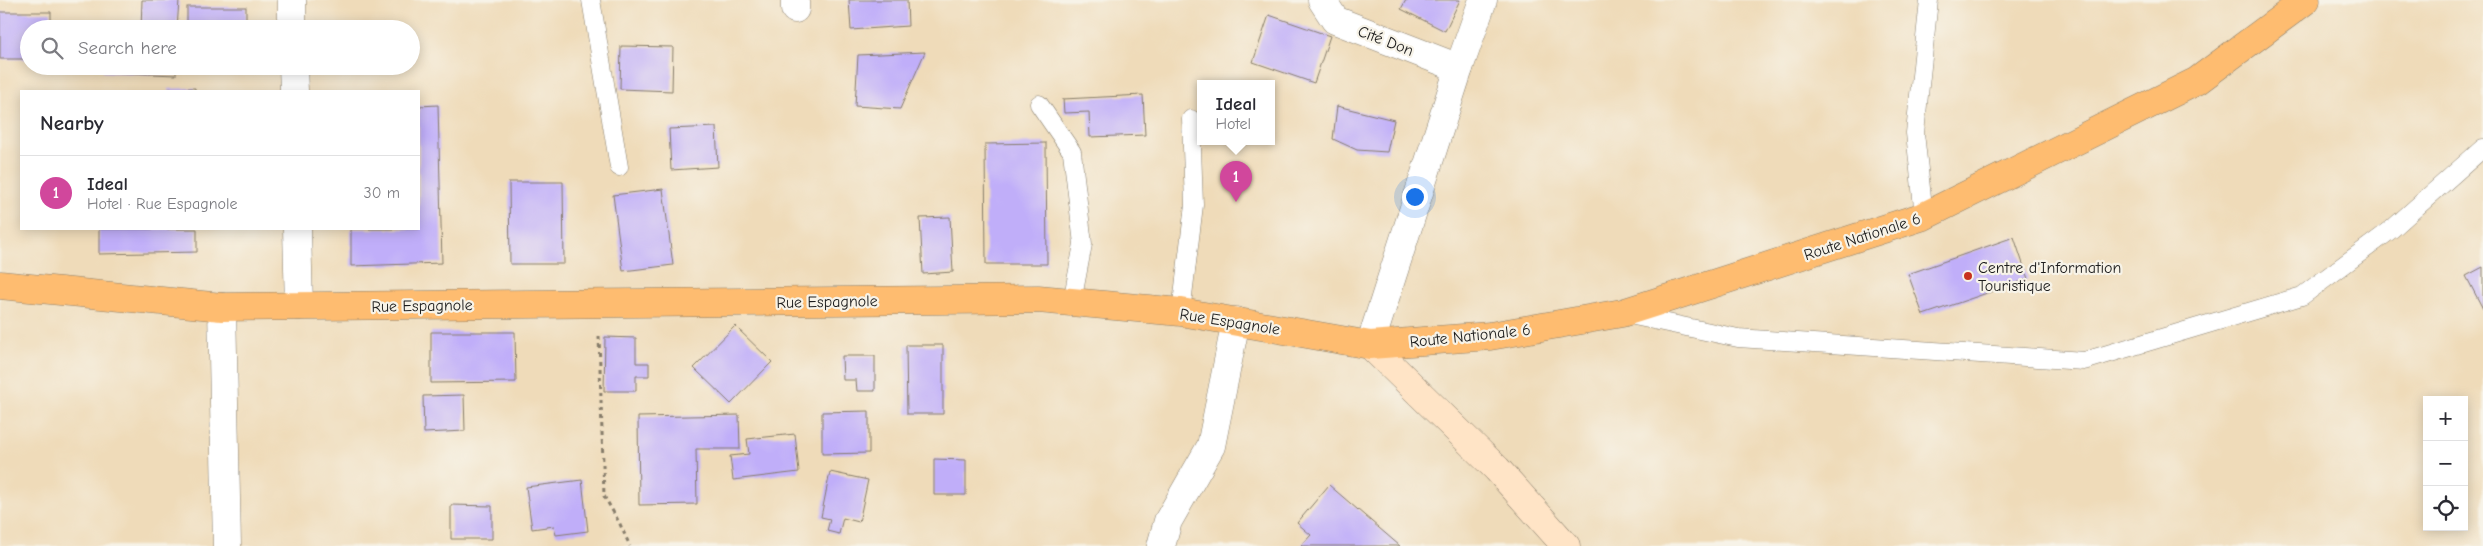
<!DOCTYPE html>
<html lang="en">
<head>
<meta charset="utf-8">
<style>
  :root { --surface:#fff; --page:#f2f2f3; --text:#2b2b33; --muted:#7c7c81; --line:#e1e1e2; --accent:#d93025 }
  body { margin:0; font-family:"Comic Neue",sans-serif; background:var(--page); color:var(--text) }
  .controls { position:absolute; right:15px; bottom:15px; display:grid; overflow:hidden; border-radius:0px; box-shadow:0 2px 12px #0003 }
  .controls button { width:45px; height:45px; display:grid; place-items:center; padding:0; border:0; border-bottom:1px solid var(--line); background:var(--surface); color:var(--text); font:25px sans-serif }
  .you { position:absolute; left:1414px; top:196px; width:18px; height:18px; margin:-12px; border:4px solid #fff; border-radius:50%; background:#1a73e8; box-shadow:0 0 0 8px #1a73e833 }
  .badge { display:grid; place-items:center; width:32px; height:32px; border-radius:50%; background:var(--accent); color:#fff; font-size:16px; font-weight:700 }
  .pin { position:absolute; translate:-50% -41px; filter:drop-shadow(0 1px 2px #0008) }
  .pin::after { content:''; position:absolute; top:26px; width:18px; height:15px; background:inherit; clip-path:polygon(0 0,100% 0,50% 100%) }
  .popup { position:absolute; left:1197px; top:80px; width:78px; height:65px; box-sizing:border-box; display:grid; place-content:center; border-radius:0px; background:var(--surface); filter:drop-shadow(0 1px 4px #0005); font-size:16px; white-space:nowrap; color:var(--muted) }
  .popup b { font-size:19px; color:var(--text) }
  .popup::after { content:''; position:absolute; left:50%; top:100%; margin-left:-10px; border:10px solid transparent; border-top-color:var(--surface) }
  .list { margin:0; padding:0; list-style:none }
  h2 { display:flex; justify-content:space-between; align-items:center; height:65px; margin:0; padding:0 20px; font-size:21px }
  h2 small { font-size:16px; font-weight:400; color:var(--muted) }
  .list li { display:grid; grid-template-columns:32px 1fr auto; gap:15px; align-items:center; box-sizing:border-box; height:75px; padding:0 20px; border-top:1px solid var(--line) }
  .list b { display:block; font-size:19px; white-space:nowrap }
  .list p { margin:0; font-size:16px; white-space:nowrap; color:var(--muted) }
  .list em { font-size:16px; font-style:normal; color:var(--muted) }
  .icon { flex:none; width:28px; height:28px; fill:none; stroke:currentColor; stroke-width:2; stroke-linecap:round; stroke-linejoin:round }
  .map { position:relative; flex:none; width:2483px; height:546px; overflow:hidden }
  .search { position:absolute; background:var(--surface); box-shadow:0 2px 12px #0003; left:20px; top:20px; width:400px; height:55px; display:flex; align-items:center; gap:12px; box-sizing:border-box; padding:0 18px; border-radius:28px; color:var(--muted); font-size:19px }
  .panel { position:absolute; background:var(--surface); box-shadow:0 2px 12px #0003; left:20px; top:90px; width:400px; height:140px; border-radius:0px }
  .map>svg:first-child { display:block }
  .building { fill:#c0aef9 }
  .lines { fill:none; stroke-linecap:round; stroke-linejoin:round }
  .lane-casing { stroke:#867c6a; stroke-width:19 }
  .street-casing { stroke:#867c6a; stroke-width:29 }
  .secondary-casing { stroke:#867c6a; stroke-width:29 }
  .primary-casing { stroke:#867c6a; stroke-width:29 }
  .path { stroke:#867c6a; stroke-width:3; stroke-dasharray:4 4; stroke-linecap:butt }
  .lane { stroke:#fff; stroke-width:18 }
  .street { stroke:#fff; stroke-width:28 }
  .secondary { stroke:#ffe4c6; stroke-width:28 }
  .primary { stroke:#febc70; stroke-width:28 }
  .poi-dot { fill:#c8321e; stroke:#f7f3e8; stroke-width:2 }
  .labels { text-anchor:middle; stroke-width:4.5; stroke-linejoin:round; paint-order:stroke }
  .street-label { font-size:16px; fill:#1c1c1c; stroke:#f7f3e8 }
  .poi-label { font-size:16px; fill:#1c1c1c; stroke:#f7f3e8; text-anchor:start }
</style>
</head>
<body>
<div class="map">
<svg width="2483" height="546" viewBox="0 0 2483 546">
  <rect width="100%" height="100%" fill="#f7f3e8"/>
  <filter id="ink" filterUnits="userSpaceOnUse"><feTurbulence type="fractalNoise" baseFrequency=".02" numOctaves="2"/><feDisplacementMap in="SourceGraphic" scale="10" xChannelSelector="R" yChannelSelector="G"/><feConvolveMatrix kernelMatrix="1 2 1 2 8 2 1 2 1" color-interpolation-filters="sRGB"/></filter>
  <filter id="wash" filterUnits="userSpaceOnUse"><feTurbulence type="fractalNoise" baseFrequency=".0096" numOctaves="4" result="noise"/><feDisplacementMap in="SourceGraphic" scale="20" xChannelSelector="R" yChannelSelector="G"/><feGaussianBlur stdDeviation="1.12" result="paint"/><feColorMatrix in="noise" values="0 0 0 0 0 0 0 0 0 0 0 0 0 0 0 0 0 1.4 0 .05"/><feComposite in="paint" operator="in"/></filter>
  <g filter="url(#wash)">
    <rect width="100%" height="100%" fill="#efdbb9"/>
    <g id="blocks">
      <g class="building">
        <path d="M142,0H179L177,29H141Z"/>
        <path d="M849,0H907L908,26L851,30Z"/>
        <path d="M1406,0H1460L1445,31L1401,9Z"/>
        <rect x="187" y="7" width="59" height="22"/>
        <path d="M0,12H51V29H29V59H0Z"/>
        <path d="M1269,15L1330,36L1314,83L1253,62Z"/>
        <path d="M621,46L673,47L672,91L620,89Z"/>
        <path d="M925,52L900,109L855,106L858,55Z"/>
        <path d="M103,66H176V75L103,72Z"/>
        <rect x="187" y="66" width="59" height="5"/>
        <path d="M195,88V91H169V89Z"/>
        <path d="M1143,95L1145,135L1090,137L1089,112L1064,113L1063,99Z"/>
        <path d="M438,105L442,263L351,266V229H419V106Z"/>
        <path d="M1337,106L1394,120L1387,152L1357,150L1333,139Z"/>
        <path d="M716,127L718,167L671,170L669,129Z"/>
        <path d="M1046,143L1047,264H986L985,144Z"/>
        <path d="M509,182H563L564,264H510Z"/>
        <path d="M663,189L673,265L623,271L613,195Z"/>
        <path d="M950,217L953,272L923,274L920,218Z"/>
        <path d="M99,229H197V252L99,254Z"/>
        <path d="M2014,237L2028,279L1923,315L1908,274Z"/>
        <path d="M2483,267V309L2466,276Z"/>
        <path d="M735,326L772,362L731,404L694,368Z"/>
        <path d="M431,332H515L516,382L431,383Z"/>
        <path d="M605,337L636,338V363H649V376H636V391H604Z"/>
        <path d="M906,345H943V414H907Z"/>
        <path d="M842,356H875V391H857L856,380H843Z"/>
        <path d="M464,395L465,431L424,433L423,396Z"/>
        <path d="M869,411V453L822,454V412Z"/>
        <path d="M739,415L740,449H696L697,504L639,505L638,417Z"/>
        <path d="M795,434L799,472L733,480L730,456L749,454L747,439Z"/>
        <path d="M934,459L966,460V495H934Z"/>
        <path d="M830,472L868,480L859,522L843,518L839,534L827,531L830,519L821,517Z"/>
        <path d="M582,480L588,531L556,535L554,526L532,529L526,487Z"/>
        <path d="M1329,485L1400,546H1301L1311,535L1297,523Z"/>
        <path d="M451,505L492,506V539H451Z"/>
      </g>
    </g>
  </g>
  <g filter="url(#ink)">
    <use href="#blocks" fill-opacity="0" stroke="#867c6a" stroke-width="1"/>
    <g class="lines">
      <g class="lane-casing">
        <g id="lane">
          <path d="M591,0L619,167"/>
          <path d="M1039,104L1072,152L1083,244L1072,302"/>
          <path d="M1924,216L1915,133L1929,0"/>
          <path d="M1181,312L1194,205L1191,119"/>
          <path d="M1625,314L1738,338L2084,361L2302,296L2392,229L2483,148"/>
        </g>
      </g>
      <g class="street-casing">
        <g id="street">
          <path d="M292,0V29"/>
          <path d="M795,0V9"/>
          <path d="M1322,0L1335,20L1459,68"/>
          <path d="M293,66L294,91"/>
          <path d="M297,229L299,306"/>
          <path d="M222,307L227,546"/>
          <path d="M1370,345L1459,68L1483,0"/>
          <path d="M1161,546L1168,521L1211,446L1236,321"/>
        </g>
      </g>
      <g class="secondary-casing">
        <path id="secondary" d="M1370,345L1497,469L1566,546"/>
      </g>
      <g class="primary-casing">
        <path id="primary" d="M0,285L222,307L1038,299L1181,312L1370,345L1490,336L1622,313L1924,216L2197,81L2306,0"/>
      </g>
      <path class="path" d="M599,336L604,496L619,522L630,546"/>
      <use href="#lane" class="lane"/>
      <use href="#street" class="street"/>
      <use href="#secondary" class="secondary"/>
      <use href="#primary" class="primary"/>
    </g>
  </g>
  <circle class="poi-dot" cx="1968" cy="276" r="5"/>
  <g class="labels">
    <g class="street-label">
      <text transform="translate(1386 40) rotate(21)" y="6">Cité Don</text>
      <text transform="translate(1862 236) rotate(-18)" y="6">Route Nationale 6</text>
      <text transform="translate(827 301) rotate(-1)" y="6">Rue Espagnole</text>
      <text transform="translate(422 305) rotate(-1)" y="6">Rue Espagnole</text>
      <text transform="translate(1230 321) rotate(9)" y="6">Rue Espagnole</text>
      <text transform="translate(1470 335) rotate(-6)" y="6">Route Nationale 6</text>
    </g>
    <g class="poi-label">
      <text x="1978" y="273">Centre d'Information<tspan x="1978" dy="18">Touristique</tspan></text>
    </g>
  </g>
</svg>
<div class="controls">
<button>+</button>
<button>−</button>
<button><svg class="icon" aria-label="locate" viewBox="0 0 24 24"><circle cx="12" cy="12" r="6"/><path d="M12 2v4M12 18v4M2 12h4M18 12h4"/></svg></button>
</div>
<div class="you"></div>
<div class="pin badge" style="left:1236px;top:202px;background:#d1479c">1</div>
<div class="popup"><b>Ideal</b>Hotel</div>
<div class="search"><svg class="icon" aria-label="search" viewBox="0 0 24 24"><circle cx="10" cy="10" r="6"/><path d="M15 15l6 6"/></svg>Search here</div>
<section class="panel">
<h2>Nearby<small></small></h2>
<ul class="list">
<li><span class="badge" style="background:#d1479c">1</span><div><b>Ideal</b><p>Hotel · Rue Espagnole</p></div><em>30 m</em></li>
</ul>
</section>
</div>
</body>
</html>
